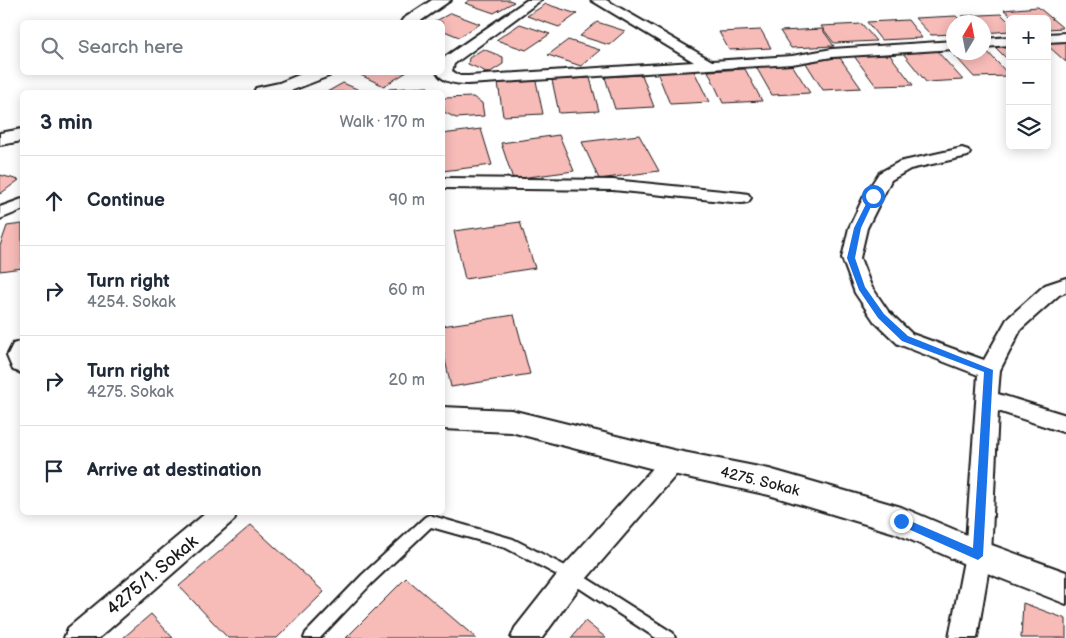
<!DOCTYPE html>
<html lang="en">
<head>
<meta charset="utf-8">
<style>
  :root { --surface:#fff; --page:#f6f6f7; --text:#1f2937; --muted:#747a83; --line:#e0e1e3 }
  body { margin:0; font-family:"Balsamiq Sans",sans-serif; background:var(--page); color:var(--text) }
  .controls { position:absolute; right:15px; top:15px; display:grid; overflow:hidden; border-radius:8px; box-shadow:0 2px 12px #0003 }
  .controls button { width:45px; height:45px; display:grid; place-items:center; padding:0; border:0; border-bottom:1px solid var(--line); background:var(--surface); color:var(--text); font:25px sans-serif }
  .compass { position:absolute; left:946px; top:15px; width:45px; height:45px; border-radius:50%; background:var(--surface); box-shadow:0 2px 12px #0003; rotate:10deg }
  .stop { position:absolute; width:15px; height:15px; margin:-11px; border:4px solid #1a73e8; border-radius:50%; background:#fff }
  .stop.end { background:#1a73e8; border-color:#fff; box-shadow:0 1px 5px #0008 }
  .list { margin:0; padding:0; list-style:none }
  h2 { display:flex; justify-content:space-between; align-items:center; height:65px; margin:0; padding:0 20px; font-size:21px }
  h2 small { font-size:16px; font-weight:400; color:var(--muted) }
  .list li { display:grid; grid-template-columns:32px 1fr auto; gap:15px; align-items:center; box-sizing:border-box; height:90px; padding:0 20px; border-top:1px solid var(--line) }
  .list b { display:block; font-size:19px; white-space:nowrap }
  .list p { margin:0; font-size:16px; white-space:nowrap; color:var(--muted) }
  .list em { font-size:16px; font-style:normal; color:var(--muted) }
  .icon { flex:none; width:28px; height:28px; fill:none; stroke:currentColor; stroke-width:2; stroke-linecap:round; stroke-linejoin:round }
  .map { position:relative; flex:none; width:1066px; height:638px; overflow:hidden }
  .search { position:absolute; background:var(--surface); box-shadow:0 2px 12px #0003; left:20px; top:20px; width:425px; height:55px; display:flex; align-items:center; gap:12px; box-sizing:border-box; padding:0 18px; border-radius:8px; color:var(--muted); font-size:19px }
  .panel { position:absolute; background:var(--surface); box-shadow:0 2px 12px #0003; left:20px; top:90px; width:425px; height:425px; border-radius:8px }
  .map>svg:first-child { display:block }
  .building { fill:#f7bbb8; stroke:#1c1c1c }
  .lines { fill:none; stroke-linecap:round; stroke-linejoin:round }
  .service-casing { stroke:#1c1c1c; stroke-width:4 }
  .minor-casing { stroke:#1c1c1c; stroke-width:4 }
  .tertiary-casing { stroke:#1c1c1c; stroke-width:4 }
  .service { fill:#fff; fill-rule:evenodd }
  .minor { fill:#fff; fill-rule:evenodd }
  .tertiary { fill:#fff; fill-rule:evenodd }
  .route { fill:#1a73e8 }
  .labels { text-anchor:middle; stroke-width:4; stroke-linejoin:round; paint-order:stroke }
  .street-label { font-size:15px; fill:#1c1c1c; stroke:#fff }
  .near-street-label { font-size:18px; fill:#1c1c1c; stroke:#fff }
</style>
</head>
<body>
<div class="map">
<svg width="1066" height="638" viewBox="0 0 1066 638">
  <rect width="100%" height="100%" fill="#fff"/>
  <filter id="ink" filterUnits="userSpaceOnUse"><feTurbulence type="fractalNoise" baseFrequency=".02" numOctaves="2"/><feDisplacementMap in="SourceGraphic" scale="10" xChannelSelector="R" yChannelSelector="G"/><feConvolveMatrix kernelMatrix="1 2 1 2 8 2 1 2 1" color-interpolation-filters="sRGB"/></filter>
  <g filter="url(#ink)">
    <g class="building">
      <path d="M470,0H509L514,2L494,13L465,3Z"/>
      <path d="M546,4L577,14L559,27L527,16Z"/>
      <path d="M1038,7L1063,28L1047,29V19H1015L1004,10Z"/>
      <path d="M451,13L480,24L459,37L442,30V22H434Z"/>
      <path d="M1001,14L1010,23V31L984,33V22H967L961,16Z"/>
      <path d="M956,16L962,22H954V34L931,35L915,18Z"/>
      <path d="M908,20L922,38L881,40L867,22Z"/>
      <path d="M597,22L625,31L609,45L580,36Z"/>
      <path d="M520,24L550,34L526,50L496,40Z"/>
      <path d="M862,24L876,41L834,43L821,26Z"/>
      <path d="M822,29L834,46L791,48L780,31Z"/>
      <path d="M761,30L771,48L729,50L719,32Z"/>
      <path d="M568,40L600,50L581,66L548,55Z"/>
      <path d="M1066,40V62L1047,45V41Z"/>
      <path d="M993,45H1010V62Z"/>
      <path d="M948,48H954V52H984V48L1010,76L974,77Z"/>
      <path d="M483,49L503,57V64L489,73L468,64L469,58Z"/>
      <path d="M937,51L963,80L926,82L902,52Z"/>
      <path d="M890,55L913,85L876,86L854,56Z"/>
      <path d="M840,58L861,88L823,90L804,60Z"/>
      <path d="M791,63L810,93L772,95L755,65Z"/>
      <path d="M745,69L762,101L723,103L708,71Z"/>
      <path d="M694,71L709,102L670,104L657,72Z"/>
      <path d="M354,72H407L384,86Z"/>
      <path d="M642,75L654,107L615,109L605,77Z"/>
      <path d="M590,78L599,111L559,113L552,80Z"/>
      <path d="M536,81L543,114L503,116L498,83Z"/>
      <path d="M343,83L364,92H327Z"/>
      <path d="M428,87V92H389V89Z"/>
      <path d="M473,97L482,103L484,116L456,118L444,112L443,98Z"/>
      <path d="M481,129L492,165L442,171V134Z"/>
      <path d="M559,135L574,171L513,179L501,143Z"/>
      <path d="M639,135L659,171L599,179L582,142Z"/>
      <path d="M0,175L19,180L0,194Z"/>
      <path d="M520,222L535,268L465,279L454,231Z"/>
      <path d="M22,224V268L0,271V246L7,226Z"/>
      <path d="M514,315L530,374L451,387L442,346V326Z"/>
      <path d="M251,525L324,592L277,638H228L179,586Z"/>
      <path d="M406,578L476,638H346Z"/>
      <path d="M1023,603L1066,619V638H1021Z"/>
      <path d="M151,614L173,638H123Z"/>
      <path d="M585,621L606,638H571Z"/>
    </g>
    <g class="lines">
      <g class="service-casing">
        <path id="service" d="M429,515L513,539L577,572L673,633L675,638H656L567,580L506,548L431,527L372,583L320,638H304L306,633L362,575L425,517Z"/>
      </g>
      <g class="minor-casing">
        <g id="minor">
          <path d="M527,0H541L454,64L452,71L460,76H468L694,62L591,0H606L712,61L792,56L832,49L954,41V49L832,57L792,64L468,84C457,84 443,83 437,72H442V59Z"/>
          <path d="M1066,33V41L1047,42V34Z"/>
          <path d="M1010,37V45L984,47V39Z"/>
          <path d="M962,148L968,150L970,153L968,156L910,169L891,180L867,228L860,258L871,286L888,311L912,334L984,360L1007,319L1045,285L1066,278V292L1059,295L1021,329L1000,370L998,394L1066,415V433L998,411L991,555L977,638H949L965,555L978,375L898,344L874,321L855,293L842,258L849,228L864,196L879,173L899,162Z"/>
          <path d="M442,178L613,180L742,193L748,194L751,198L748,202L742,203L613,190L442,188Z"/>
          <path d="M22,199V210L0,219V207Z"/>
          <path d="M673,452L681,455L685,462L681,469L581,585L542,638H511L515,628L563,567L665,455Z"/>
          <path d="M207,512H237L234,520L99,638H64L68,628Z"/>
        </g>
      </g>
      <g class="tertiary-casing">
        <g id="tertiary">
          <path d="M432,0H451L419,22H401L403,19Z"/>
          <path d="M306,72H332L329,76L288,92H254L256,88L279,83Z"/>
          <path d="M22,129V141L0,145V133Z"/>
          <path d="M22,341V373L13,370L7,356L13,344Z"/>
          <path d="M442,407L511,410L673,450L769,469L901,507L986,543L1066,572V604L967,565L895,533L769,495L673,474L511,432L442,429Z"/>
        </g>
      </g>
      <use href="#service" class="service"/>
      <use href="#minor" class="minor"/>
      <use href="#tertiary" class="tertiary"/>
    </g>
  </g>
  <path class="route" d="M871,194L876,196L861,228L855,258L865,287L884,314L908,336L993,370L983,556L978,560L897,524L896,521L901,517L973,548L984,372L902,341L878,318L859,290L847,258L854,228Z"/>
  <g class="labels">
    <g class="street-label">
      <text transform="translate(760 481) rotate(14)" y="5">4275. Sokak</text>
    </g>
    <g class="near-street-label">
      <text transform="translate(152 575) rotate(-40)" y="6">4275/1. Sokak</text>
    </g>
  </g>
</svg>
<div class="controls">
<button>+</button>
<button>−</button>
<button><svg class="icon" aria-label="layers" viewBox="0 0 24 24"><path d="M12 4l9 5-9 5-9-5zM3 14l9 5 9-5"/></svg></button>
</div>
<svg class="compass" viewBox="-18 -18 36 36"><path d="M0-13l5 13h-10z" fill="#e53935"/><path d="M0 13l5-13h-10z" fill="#747a83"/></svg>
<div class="stop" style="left:873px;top:196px"></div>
<div class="stop end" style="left:901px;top:521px"></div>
<div class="search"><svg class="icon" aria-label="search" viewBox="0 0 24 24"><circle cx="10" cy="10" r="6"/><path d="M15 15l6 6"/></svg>Search here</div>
<section class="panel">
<h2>3 min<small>Walk · 170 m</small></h2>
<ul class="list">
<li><svg class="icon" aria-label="ahead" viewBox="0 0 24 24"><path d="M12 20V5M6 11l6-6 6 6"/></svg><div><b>Continue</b></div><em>90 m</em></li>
<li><svg class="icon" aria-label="right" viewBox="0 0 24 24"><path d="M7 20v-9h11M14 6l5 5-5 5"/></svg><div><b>Turn right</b><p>4254. Sokak</p></div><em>60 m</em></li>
<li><svg class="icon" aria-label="right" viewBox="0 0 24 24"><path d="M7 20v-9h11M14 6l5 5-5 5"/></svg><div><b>Turn right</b><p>4275. Sokak</p></div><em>20 m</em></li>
<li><svg class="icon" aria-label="arrive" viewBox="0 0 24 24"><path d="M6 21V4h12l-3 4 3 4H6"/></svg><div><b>Arrive at destination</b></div></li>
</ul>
</section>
</div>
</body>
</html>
